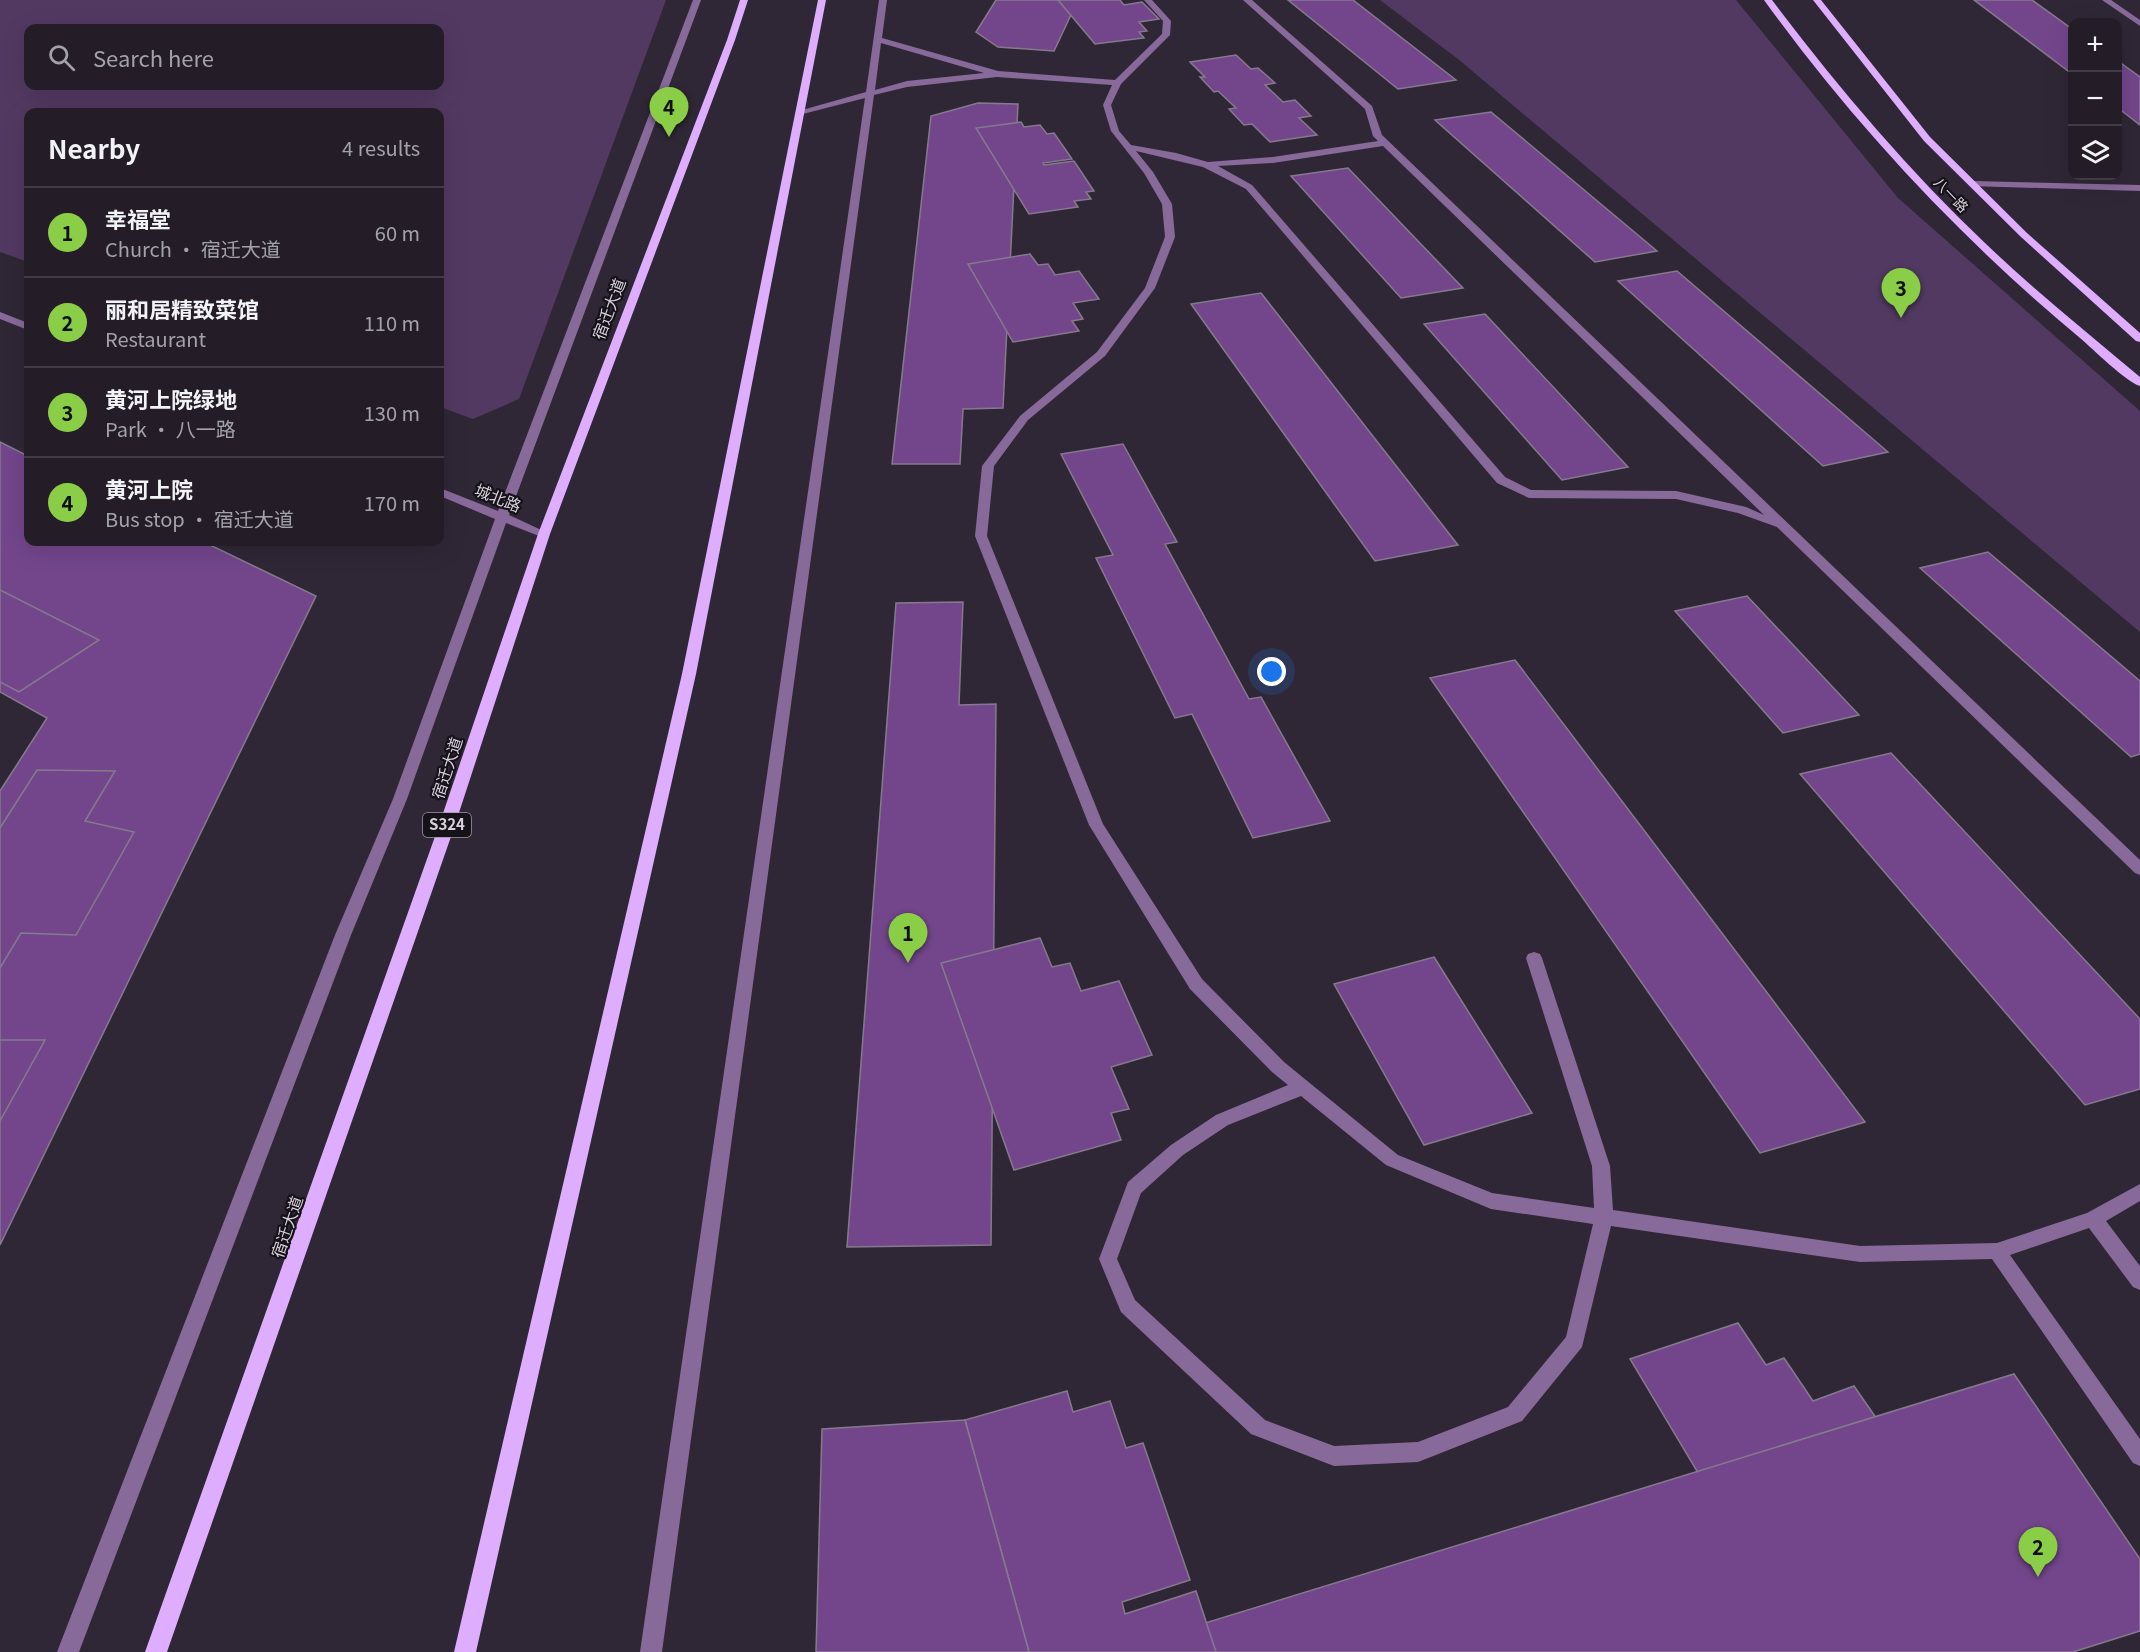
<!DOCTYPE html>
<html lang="en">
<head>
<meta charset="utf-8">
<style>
  :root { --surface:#241d28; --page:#302a34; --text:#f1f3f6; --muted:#a3a2a8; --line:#413b45; --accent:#8ace47 }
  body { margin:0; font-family:Georgia,"Noto Sans SC",serif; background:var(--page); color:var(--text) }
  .controls { position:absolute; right:18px; top:18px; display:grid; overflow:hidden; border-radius:12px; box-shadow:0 6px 24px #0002 }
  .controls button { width:54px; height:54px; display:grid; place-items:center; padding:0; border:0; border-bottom:2px solid var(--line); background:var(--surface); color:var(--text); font:30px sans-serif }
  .you { position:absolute; left:1272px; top:672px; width:21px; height:21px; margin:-15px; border:4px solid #fff; border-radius:50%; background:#1a73e8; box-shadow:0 0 0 9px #1a73e833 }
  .badge { display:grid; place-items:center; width:39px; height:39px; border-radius:50%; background:var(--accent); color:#111; font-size:20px; font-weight:700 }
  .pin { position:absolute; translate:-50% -50px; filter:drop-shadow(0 2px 3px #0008) }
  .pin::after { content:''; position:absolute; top:32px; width:21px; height:18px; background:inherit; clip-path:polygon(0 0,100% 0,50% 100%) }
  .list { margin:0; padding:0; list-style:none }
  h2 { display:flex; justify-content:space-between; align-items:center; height:78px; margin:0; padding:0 24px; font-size:26px }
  h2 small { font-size:20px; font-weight:400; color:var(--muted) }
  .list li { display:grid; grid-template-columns:39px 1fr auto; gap:18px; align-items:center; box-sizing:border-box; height:90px; padding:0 24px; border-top:2px solid var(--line) }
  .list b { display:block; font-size:22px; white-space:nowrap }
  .list p { margin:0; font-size:20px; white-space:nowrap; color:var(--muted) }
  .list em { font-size:20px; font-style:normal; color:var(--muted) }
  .icon { flex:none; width:33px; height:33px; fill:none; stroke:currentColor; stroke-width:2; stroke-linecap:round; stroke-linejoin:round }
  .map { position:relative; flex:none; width:2140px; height:1652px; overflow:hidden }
  .search { position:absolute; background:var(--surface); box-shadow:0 6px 24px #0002; left:24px; top:24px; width:420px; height:66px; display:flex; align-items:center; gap:15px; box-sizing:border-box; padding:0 21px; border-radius:12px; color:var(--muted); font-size:22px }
  .panel { position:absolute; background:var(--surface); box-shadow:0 6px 24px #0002; left:24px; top:108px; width:420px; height:438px; border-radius:12px }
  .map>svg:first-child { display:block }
  .green { fill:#523961; fill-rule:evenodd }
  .building { fill:#73468c; stroke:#857a8d; stroke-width:1.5 }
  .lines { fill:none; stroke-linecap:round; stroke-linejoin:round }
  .minor { fill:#886a9a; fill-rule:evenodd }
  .major { fill:#dfadfd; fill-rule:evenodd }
  .labels { text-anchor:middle; stroke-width:4.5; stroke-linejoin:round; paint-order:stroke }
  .far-street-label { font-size:14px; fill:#d7d1db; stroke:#161219 }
  .shield { fill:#161219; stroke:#9d98a1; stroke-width:1.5 }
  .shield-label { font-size:15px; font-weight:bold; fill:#d7d1db }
  .street-label { font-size:16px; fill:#d7d1db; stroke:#161219 }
</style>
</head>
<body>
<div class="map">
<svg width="2140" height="1652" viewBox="0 0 2140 1652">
  <rect width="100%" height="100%" fill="#302736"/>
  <g class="green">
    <path d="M0,0H666L519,399L473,419L440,407V112H28V262L0,252ZM440,28V86H28V28Z"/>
    <path d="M1380,0H1736L1898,198L2140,411V632L1458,59Z"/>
  </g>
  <g class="building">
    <path d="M996,0H1078L1054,51L998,47L976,32Z"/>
    <path d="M1058,0H1120L1124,5L1142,2L1159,19L1139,22L1147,31L1139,32L1144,38L1095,44Z"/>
    <path d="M1288,0H1353L1456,80L1398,89Z"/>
    <path d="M1974,0H2032L2072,29V74Z"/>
    <path d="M1236,55L1251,69L1258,68L1275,83L1265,85L1283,102L1295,100L1311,116L1299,118L1317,135L1270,142L1252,124L1244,125L1229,109L1236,108L1218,91L1214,92L1200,77H1205L1190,62Z"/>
    <path d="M2118,61L2140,77V125L2118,108Z"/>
    <path d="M978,103L1018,104L1003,408L963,409L960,464H892L931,116Z"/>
    <path d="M1491,112L1657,251L1595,262L1435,120Z"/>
    <path d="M1021,122L1024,127L1040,125L1047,134L1054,133L1072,159L1043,163L1044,165L1074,161L1094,191L1086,192L1091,199L1074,201L1078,207L1029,214L976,128Z"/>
    <path d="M1348,168L1463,288L1401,298L1291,176Z"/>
    <path d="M1030,254L1038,265L1048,264L1055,275L1079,271L1099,299L1073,303L1083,319L1072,321L1079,331L1013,342L968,264Z"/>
    <path d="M1677,271L1888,452L1823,466L1618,281Z"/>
    <path d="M1261,293L1458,545L1375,561L1191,304Z"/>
    <path d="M1485,314L1628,467L1562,480L1424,324Z"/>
    <path d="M0,442L28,456V542H204L316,596L0,1245V791L47,718L0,692Z"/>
    <path d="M1123,444L1177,542L1165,544L1249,699L1261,697L1330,821L1253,838L1192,714L1175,718L1096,558L1113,555L1061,454Z"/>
    <path d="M1988,552L2140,681V754L2131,757L1920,568Z"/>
    <path d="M0,590L99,640L19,692L0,682Z"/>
    <path d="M1747,596L1859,715L1783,733L1675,611Z"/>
    <path d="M963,602L959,705L996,704L991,1245L847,1247L896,603Z"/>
    <path d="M1515,660L1865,1122L1760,1153L1430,678Z"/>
    <path d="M1891,753L2140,1019V1089L2085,1105L1800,774Z"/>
    <path d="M37,770L115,771L85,821L134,832L76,935L21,933L0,968V828Z"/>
    <path d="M1040,938L1052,967L1070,963L1081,991L1119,981L1152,1055L1111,1067L1129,1109L1111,1113L1121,1140L1014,1170L941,963Z"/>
    <path d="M1434,957L1532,1113L1424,1145L1334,984Z"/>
    <path d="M0,1040H45L0,1121Z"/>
    <path d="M1738,1323L1766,1365L1784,1358L1813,1401L1854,1386L1930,1496L1885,1514L1926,1576L1908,1584L1934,1624L1861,1652H1805L1630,1359Z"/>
    <path d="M2014,1374L2140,1559V1631L2073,1652H1111Z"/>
    <path d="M1067,1391L1073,1412L1110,1401L1126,1448L1143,1443L1190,1580L1122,1602L1125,1614L1196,1591L1216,1652H1029L965,1420Z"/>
    <path d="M965,1420L1029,1652H816L822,1429Z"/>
  </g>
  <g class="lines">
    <g class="minor">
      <path d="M693,0H701L509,515L550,534L544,538L506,523L407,799L351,935L79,1652H57L335,935L393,799L495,519L440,496V488L498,511Z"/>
      <path d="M879,0H887L882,38L998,71L1115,80L1162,34L1163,21L1144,0H1152L1171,21L1170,35L1121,84L1111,105L1119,131L1131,145L1176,153L1208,162L1273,157L1378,141L1373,136L1365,109L1243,0H1252L1372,106L1382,135L2140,860V875L2135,873L1777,527L1738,513L1676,499L1529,498L1497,483L1246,189L1203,167L1136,151L1153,172L1172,204L1175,237L1155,288L1105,356L1028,420L994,466L987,536L1103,824L1202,979L1284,1062L1398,1155L1492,1193L1594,1208L1592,1166L1526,958L1528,954L1534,952L1540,954L1542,958L1610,1166L1613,1210L1860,1246L1997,1243L2087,1213L2140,1184V1201L2106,1221L2140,1266V1290L2133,1287L2089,1228L2010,1255L2140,1439V1466L2133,1463L1992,1259L1860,1262L1611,1226L1582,1347L1522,1421L1418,1462L1334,1466L1251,1434L1121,1312L1099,1259L1128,1182L1171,1145L1216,1115L1288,1085L1272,1072L1190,989L1089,825L975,536L982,466L1020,416L1097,352L1145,288L1165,237L1162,204L1144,173L1111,131L1103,105L1112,85L997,77L907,87L874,95L662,1652H640L865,98L799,115L795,112L866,92ZM881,43L984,73L907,81L875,90ZM1383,146L1764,515L1746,507L1676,491L1531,490L1505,477L1252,185L1218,166L1273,163ZM1301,1096L1386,1165L1491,1209L1593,1224L1566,1337L1508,1407L1418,1442L1334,1446L1265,1420L1135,1300L1117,1259L1141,1193L1183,1155L1228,1125Z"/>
      <path d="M2102,0H2111L2140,20V26Z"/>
      <path d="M1973,181L2140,185V191L1970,186L1968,184Z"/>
      <path d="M0,312L28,323V330L0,319Z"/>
    </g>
    <g class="major">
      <path d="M740,0H748L735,40L550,534L454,828L167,1652H145L438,828L538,534L727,40Z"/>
      <path d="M818,0H826L696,674L476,1652H454L682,674Z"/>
      <path d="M1764,0H1772C1837,86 1907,169 1985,243C2034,290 2088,333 2140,377V386C2126,382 2093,349 2080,338C1961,239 1855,126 1764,0Z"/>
      <path d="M1813,0H1821L1930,137L2027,233L2140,333V342L2136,341L2021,237L1924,141Z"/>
    </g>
  </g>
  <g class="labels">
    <g class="far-street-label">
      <text transform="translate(1951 195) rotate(46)" y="5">八一路</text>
    </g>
    <rect class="shield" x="423" y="813" width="48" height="24" rx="4.5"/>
    <g class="shield-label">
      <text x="447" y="830">S324</text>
    </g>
    <g class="street-label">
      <text transform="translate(609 309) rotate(-69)" y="6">宿迁大道</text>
      <text transform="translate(498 498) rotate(22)" y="6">城北路</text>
      <text transform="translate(447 768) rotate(-72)" y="6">宿迁大道</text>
      <text transform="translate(287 1227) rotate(-71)" y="6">宿迁大道</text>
    </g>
  </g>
</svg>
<div class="controls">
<button>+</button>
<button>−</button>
<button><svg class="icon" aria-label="layers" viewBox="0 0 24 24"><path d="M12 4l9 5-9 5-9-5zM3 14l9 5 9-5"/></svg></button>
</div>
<div class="you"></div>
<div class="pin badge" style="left:908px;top:963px">1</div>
<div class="pin badge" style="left:2038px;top:1577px">2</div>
<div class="pin badge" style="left:1901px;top:318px">3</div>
<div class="pin badge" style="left:669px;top:137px">4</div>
<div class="search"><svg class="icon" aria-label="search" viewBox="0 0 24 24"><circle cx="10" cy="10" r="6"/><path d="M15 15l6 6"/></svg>Search here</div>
<section class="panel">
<h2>Nearby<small>4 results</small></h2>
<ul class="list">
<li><span class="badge">1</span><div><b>幸福堂</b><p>Church · 宿迁大道</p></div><em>60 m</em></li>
<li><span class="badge">2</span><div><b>丽和居精致菜馆</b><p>Restaurant</p></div><em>110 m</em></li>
<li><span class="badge">3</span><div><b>黄河上院绿地</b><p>Park · 八一路</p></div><em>130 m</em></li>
<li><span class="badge">4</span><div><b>黄河上院</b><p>Bus stop · 宿迁大道</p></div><em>170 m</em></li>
</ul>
</section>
</div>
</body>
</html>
